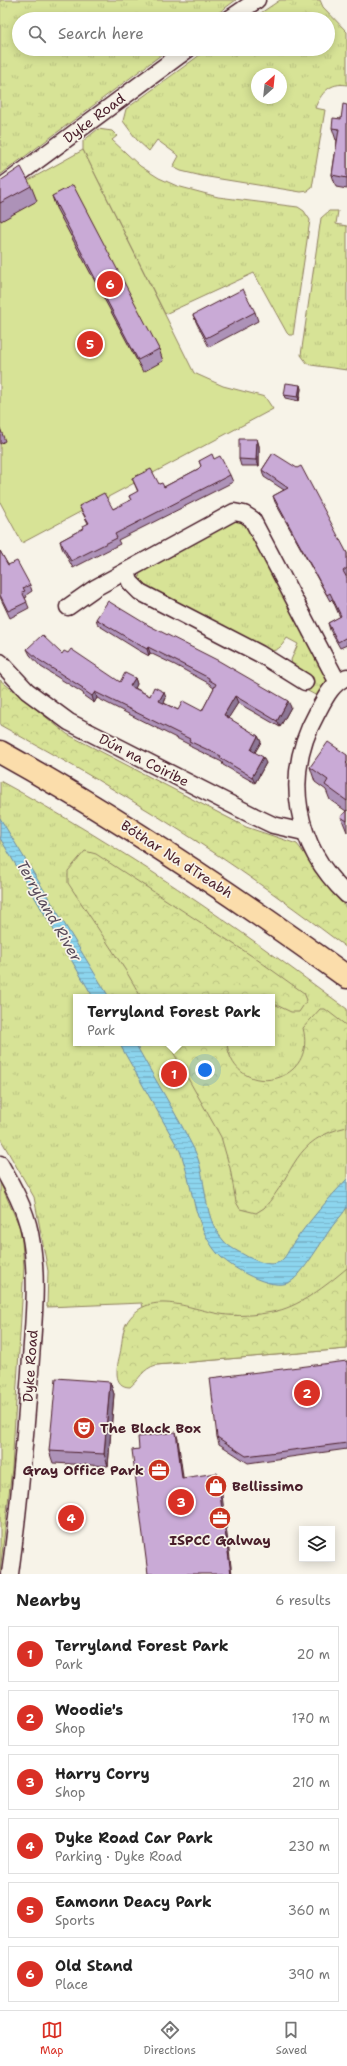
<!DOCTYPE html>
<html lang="en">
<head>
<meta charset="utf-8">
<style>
  :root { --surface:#fff; --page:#f2f2f2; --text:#222; --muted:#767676; --line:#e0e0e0; --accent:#d93025 }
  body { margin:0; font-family:"Shantell Sans",sans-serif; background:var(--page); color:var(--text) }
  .controls { position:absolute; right:12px; bottom:12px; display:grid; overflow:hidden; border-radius:0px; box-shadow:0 2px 10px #0003 }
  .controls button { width:36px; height:36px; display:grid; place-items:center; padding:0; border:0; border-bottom:1px solid var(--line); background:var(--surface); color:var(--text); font:20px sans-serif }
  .compass { position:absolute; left:251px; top:68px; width:36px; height:36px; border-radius:50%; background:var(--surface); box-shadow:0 2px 10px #0003; rotate:27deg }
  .you { position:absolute; left:205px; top:1070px; width:14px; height:14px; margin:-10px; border:3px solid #fff; border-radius:50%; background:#1a73e8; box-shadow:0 0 0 6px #1a73e833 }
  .badge { display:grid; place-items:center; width:26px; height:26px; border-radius:50%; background:var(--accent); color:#fff; font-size:13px; font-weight:700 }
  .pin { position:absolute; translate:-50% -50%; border:2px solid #fff; box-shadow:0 1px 4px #0006 }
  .popup { position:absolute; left:73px; top:994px; width:202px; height:52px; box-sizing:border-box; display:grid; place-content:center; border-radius:0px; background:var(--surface); filter:drop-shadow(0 1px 3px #0005); font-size:13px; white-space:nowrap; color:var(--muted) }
  .popup b { font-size:15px; color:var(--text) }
  .popup::after { content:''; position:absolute; left:50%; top:100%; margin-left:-8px; border:8px solid transparent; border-top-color:var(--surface) }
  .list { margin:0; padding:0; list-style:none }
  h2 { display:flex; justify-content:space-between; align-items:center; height:52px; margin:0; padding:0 16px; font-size:17px }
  h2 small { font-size:13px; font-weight:400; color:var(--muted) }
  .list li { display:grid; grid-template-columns:26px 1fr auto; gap:12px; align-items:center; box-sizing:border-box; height:56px; margin:0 8px 8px; padding:0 8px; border:1px solid var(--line); border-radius:0px }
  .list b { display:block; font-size:15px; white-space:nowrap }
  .list p { margin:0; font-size:13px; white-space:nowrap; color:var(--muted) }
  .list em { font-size:13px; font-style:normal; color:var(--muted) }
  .icon { flex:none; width:22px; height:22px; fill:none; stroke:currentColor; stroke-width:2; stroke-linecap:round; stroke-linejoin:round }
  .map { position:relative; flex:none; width:347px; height:1574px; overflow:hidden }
  .search { position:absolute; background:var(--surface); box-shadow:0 2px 10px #0003; left:12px; right:12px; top:12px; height:44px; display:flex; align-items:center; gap:10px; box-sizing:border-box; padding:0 14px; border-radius:22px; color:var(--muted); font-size:15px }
  .sheet { height:436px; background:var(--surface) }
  nav { display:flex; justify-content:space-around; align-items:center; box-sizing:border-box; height:56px; border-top:1px solid var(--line); background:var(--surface); font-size:11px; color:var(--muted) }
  nav a { display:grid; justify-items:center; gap:2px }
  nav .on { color:var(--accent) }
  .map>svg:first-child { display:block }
  .grass { fill:url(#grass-tufts); stroke:#908160; fill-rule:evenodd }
  .forest { fill:url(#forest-crowns); stroke:#908160 }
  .pitch { fill:#d7e396; stroke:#908160 }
  .water { fill:url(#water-rules); stroke:#728ca0 }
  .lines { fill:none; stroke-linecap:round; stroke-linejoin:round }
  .minor-casing { stroke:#4a1f2b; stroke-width:19 }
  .highway-casing { stroke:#4a1f2b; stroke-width:25 }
  .minor { stroke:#f7f3e8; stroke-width:16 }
  .highway { stroke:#fbddab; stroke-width:22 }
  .wall { fill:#ad92b8; stroke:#4a1f2b }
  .shaded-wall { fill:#8d7796; stroke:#4a1f2b }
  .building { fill:#c9aad6; stroke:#4a1f2b }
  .labels { text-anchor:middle; stroke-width:3.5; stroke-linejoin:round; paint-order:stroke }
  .street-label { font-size:14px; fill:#4a1f2b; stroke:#f7f3e8 }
  .poi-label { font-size:14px; font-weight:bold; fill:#4a1f2b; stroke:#f7f3e8; text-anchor:start }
  .water-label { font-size:15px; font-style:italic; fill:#5a4c5c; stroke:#f7f3e8 }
</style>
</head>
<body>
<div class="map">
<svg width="347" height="1574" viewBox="0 0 347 1574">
  <defs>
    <pattern id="grass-tufts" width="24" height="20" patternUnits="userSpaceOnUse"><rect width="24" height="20" fill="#d7e396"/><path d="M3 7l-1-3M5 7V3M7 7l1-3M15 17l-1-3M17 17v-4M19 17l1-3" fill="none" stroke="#bac281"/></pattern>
    <pattern id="forest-crowns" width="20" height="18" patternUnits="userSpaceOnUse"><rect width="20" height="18" fill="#d7e396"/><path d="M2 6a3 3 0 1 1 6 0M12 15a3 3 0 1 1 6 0" fill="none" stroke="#bac281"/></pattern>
    <pattern id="water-rules" width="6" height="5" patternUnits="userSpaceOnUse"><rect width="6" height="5" fill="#8cd5ee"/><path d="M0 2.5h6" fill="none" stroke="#7ab6cc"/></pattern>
  </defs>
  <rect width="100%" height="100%" fill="#f7f3e8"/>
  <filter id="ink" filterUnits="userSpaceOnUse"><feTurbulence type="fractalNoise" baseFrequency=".025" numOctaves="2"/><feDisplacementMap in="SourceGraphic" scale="8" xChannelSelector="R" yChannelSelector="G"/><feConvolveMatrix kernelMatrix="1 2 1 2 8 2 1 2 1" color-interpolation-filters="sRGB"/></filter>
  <g filter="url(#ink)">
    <g class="grass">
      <path d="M0,0H236L210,19H19V49H169L0,175Z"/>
      <path d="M280,0H320L323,7L347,32V85C330,82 321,93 315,108L325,110L312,188L308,191L301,192L202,176L181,171L173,167L179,156L157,140L149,151L137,140L123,121L126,109L208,49H328V19H252ZM257,74H281V98H257Z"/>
      <path d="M98,129L112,131L117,136L112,140L140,166L159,178L177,186L218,197L298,207L304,211L310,220L293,335H289L287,333L254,273L165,314L83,150V141Z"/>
      <path d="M329,211H338L336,224L347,226V370L311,365L307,363L301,355L321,218Z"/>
      <path d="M237,520L243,523L249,531L323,668L327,679L319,697L304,689L293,667L291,660L298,644L287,638C281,647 277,653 266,650L146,590C140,582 137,578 141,568L230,521Z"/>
      <path d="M0,781C122,847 236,926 347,1009V1349L156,1365L142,1303L47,1307L48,1271L34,1197L0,1138ZM76,997H272V1043H76Z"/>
      <path d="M0,1182L21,1230L24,1267L12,1468L0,1572Z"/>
    </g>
    <g class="forest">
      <path d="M0,680L67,734L246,827L297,844L347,909V948C277,895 205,844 129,799C87,773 43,749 0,725Z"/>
      <path d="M85,851L96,854L255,958L304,993L307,1000L299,1012H291L272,1003V997H141L126,971L68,883V871Z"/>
      <path d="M320,1009H325L347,1026V1127C292,1139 296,1173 264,1208L256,1213L240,1209L236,1202L230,1168L221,1137L168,1043H227C233,1101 318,1086 303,1028Z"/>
      <path d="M347,1268V1349L156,1365C142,1369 140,1379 130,1387C112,1387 117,1366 120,1354C122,1345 122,1332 126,1324C147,1287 189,1309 220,1314C237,1317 256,1315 272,1312C298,1308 327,1285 347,1268Z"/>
    </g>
    <path class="pitch" d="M83,150L194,373L223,386L265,397L273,409L22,543L0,502V196Z"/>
    <g class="water">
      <path d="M0,818L109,997H93L0,838Z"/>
      <path d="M119,1043H135C154,1078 176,1113 194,1149C208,1177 201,1215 223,1240C229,1248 240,1252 248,1257C257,1261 268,1266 277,1263C286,1260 289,1248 294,1242C310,1220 328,1199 347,1179C347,1187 347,1200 347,1207C344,1213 338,1219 334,1224C324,1237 302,1276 290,1282C272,1292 229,1267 217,1253C193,1224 193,1185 180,1151Z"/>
    </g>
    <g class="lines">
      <g class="minor-casing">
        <g id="minor">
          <path d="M229,19L257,0"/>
          <path d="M0,188L188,49"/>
          <path d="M127,571L130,582L140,592L260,654L305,682"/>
          <path d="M68,607L95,588L234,512L244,514L252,519L337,681"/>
          <path d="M0,662L27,691L69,722L254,816L273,825L304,832"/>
          <path d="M347,677C332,683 325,698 317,713C282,776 295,846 347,895"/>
          <path d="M0,1164C12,1185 25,1208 30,1233C39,1278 33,1326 30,1372C25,1440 19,1507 10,1574"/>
        </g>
      </g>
      <g class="highway-casing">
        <path id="highway" d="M0,752C121,819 235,896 347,977"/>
      </g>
      <use href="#minor" class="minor"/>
      <use href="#highway" class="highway"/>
    </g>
    <g class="wall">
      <path d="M347,105V189L336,187L332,175L337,140H336L332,128L341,119Z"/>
      <path d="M0,181L31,186L37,201L1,221L0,219Z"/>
      <path d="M52,196L159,349L163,361L143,372L56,208Z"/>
      <path d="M255,312L258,321L209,347L197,324L193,315Z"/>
      <path d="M300,385L301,389L299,401L285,398L284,395Z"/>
      <path d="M0,428L5,441L0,444Z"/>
      <path d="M257,439L259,446V466H241L239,459Z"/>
      <path d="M273,453L347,553V576L346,577L347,578V645L340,648L330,630L328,623L340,617L332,599L330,601L275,502L273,496L284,490L264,477L262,470Z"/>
      <path d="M214,459L230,475L233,482L118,540L120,544L73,568L62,548L60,541L84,528L88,523L82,512L79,506L113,509L131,500L129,496L138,492L132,478L159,484L164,487L198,469L201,466L199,461Z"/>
      <path d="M0,551L8,565L30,585L32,591L26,595L27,597L25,598L29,608L10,618L0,597Z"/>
      <path d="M96,619L146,624L291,707L280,727L238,703L228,718L258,736L261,742L255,752L266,763L255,783L223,765L222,762L191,747L190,745L97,698L94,703L84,696L83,693L41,667L30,655L27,649L62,654L120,682L135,678L137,684L135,688L150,696L166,698L164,703L178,710L202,711L214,688L211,686L210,684L175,665L150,653L149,656L138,650L98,625Z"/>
      <path d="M347,755V832L341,817L346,811L330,800L326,790L315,782L310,767Z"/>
      <path d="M347,1361V1449L248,1463L219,1444L217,1437Z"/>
      <path d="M110,1382L114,1394L108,1466L53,1463L49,1451Z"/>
    </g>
    <g class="shaded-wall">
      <path d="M300,385L301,389L299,401L298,397Z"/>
      <path d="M257,439L259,446V466L256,460Z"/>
      <path d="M148,647L150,653L149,656L147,649Z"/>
      <path d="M135,678L137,684L133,693L130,686Z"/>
      <path d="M95,692L97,698L94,703L92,696Z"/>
      <path d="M164,692L166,698L162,707L159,701Z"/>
      <path d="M235,696L238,703L226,722L224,715Z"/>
      <path d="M288,701L291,707L280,727L277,721Z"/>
      <path d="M258,736L261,742L253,756L251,750Z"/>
      <path d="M263,757L266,763L255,783L252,777Z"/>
      <path d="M110,1382L114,1394L108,1466L104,1454Z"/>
      <path d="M176,1432L178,1439L184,1484L182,1478Z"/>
      <path d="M217,1473L220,1479L232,1574H231Z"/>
    </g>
    <g class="building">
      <path d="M343,104L347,105V178L332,175L339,129L332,128L333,118L341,119Z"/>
      <path d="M21,167L31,186L0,203V181Z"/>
      <path d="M73,185L159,349L138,360L52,196Z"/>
      <path d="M243,289L255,312L206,338L193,315Z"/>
      <path d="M286,383L300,385L298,397L284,395Z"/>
      <path d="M239,439H257L256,460L239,459Z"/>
      <path d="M273,453L297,468L301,466L347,553V568L343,571L347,578V637L338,642L328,623L341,616L330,593L327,595L273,496L288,488L262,470Z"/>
      <path d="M212,454L214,459L220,456L230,475L115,534L117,538L71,561L60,541L84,528L83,526L89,523L79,506L104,493L113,509L131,500L129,496L138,491L132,478L151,469L159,484L162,483L164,487L198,469L201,466L199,461Z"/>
      <path d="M0,551L8,565L17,561L30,585L23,588L25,591L22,592L27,602L8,611L0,595Z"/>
      <path d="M108,601L146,624L219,661L288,701L277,721L235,696L224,715L258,736L251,750L263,757L252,777L220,758L221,756L189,741L190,739L95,692L92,696L82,689L83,688L39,660L27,649L42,635L62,654L64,651L68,653L71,649L120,682L125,673L135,678L130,686L150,696L154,687L164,692L159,701L178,710L183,701L202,711L216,684L209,680V678L172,659L148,647L147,649L136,643L96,619Z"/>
      <path d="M328,742L347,755V762L346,763L347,764V801L325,785L328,780L310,767Z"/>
      <path d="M347,810V821L341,817Z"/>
      <path d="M347,1361V1443L246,1456L217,1437L210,1378Z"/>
      <path d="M56,1378L110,1382L104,1454L49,1451Z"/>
      <path d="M176,1432L182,1478L217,1473L231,1574H148L132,1450L139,1449L138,1437Z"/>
    </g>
  </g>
  <defs>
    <g id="theatre-disc" transform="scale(1.15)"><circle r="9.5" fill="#c8321e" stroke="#f7f3e8"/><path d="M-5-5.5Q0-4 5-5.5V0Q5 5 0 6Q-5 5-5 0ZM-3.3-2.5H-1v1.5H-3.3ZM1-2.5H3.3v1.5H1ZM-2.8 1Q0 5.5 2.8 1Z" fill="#fff"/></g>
    <g id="office-disc" transform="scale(1.15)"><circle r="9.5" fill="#c8321e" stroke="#f7f3e8"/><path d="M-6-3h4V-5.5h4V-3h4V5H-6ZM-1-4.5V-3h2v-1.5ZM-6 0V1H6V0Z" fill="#fff"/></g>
    <g id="shop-disc" transform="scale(1.15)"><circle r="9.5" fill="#c8321e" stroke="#f7f3e8"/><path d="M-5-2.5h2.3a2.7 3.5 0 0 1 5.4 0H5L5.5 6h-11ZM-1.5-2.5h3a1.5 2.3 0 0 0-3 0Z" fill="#fff"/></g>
  </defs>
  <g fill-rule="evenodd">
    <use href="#theatre-disc" x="84" y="1428"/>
    <use href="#office-disc" x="159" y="1470"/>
    <use href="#shop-disc" x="216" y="1486"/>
    <use href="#office-disc" x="220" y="1518"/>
  </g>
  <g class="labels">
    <g class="street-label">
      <text transform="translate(94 118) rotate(-37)" y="5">Dyke Road</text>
      <text transform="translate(144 760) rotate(27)" y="5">Dún na Coiribe</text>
      <text transform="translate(177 859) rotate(33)" y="5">Bóthar Na dTreabh</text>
      <text transform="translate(30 1366) rotate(-86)" y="5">Dyke Road</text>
    </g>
    <g class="poi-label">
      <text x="100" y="1433">The Black Box</text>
      <text x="144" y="1475" text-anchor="end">Gray Office Park</text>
      <text x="232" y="1491">Bellissimo</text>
      <text x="220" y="1545" text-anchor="middle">ISPCC Galway</text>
    </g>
    <g class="water-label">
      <text transform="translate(49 911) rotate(60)" y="5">Terryland River</text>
    </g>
  </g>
</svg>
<div class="controls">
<button><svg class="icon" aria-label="layers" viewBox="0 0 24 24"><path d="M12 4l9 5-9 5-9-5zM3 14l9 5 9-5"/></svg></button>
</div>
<svg class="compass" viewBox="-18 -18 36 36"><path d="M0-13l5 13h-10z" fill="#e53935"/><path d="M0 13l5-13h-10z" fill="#767676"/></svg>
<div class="you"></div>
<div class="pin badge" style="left:174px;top:1074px">1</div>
<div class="popup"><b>Terryland Forest Park</b>Park</div>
<div class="pin badge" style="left:307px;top:1393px">2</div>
<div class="pin badge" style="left:181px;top:1502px">3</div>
<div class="pin badge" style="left:71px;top:1518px">4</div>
<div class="pin badge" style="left:90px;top:344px">5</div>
<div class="pin badge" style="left:110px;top:284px">6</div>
<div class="search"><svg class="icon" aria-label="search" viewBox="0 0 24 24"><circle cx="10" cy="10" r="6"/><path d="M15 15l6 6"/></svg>Search here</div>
</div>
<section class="sheet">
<h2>Nearby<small>6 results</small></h2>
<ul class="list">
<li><span class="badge">1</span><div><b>Terryland Forest Park</b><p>Park</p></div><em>20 m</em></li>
<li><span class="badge">2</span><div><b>Woodie's</b><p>Shop</p></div><em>170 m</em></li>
<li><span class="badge">3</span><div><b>Harry Corry</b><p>Shop</p></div><em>210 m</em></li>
<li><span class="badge">4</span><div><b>Dyke Road Car Park</b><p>Parking · Dyke Road</p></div><em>230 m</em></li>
<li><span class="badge">5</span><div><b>Eamonn Deacy Park</b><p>Sports</p></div><em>360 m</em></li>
<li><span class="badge">6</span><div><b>Old Stand</b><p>Place</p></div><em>390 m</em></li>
</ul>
</section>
<nav>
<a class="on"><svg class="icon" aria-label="map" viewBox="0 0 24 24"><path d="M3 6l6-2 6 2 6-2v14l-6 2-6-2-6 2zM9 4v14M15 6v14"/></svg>Map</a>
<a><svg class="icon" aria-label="directions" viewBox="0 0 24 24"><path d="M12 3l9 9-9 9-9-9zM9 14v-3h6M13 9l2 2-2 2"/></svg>Directions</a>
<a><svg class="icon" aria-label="saved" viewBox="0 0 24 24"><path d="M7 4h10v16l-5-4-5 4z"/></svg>Saved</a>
</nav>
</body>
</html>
